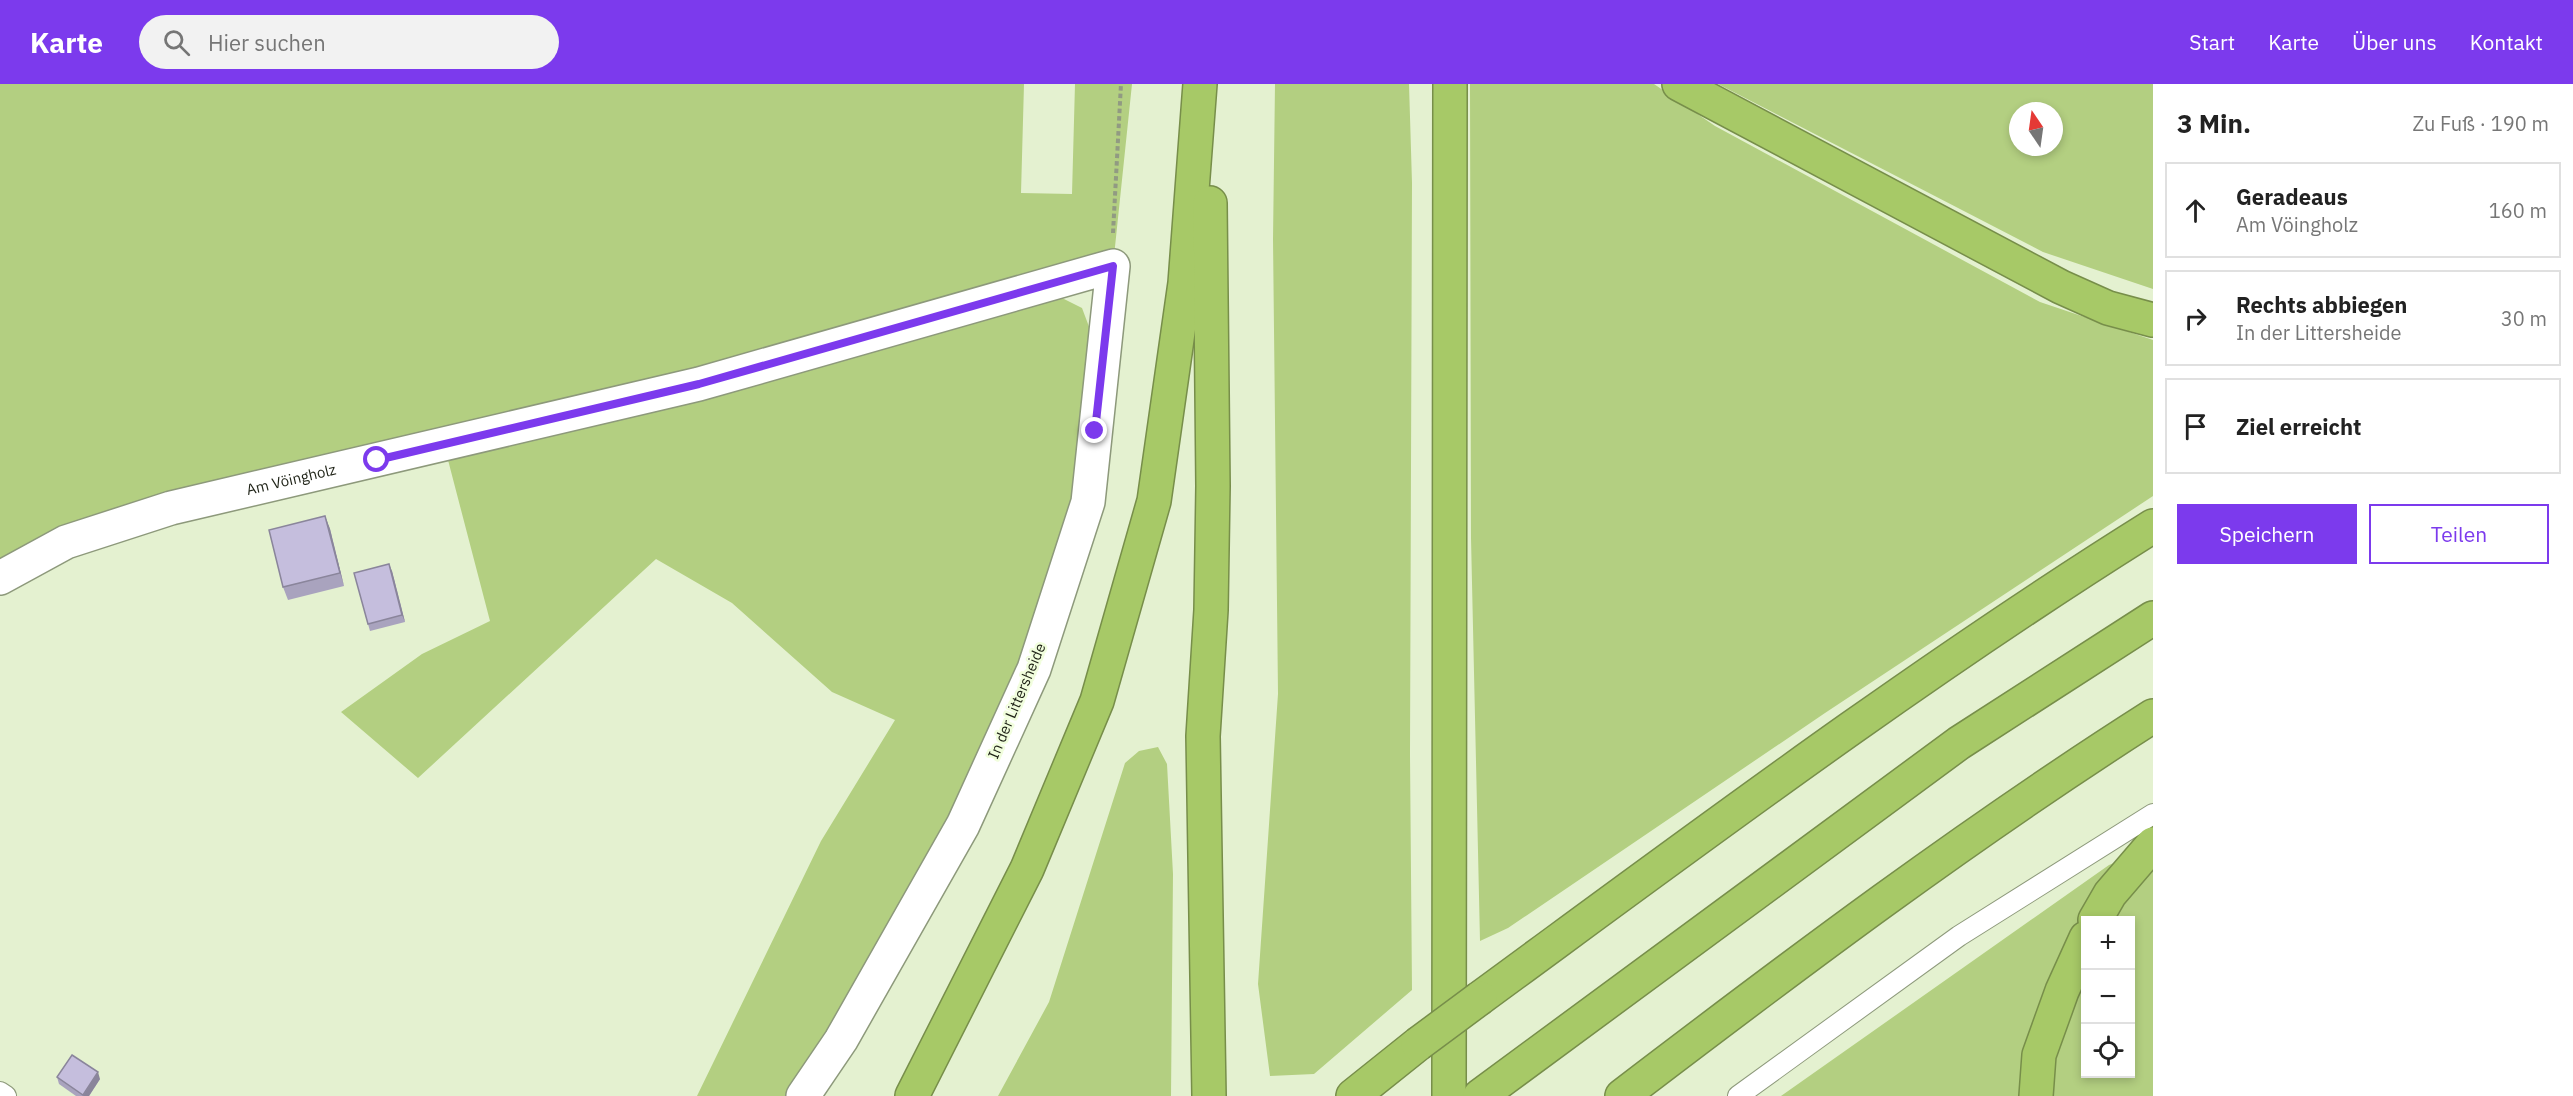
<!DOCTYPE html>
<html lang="de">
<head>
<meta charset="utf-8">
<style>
  :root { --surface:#fff; --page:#f2f2f2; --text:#222; --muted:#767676; --line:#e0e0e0; --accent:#7c3aed }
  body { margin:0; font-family:"IBM Plex Sans",sans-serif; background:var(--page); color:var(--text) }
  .controls { position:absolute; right:18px; bottom:18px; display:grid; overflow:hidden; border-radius:0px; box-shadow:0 3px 9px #0003 }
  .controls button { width:54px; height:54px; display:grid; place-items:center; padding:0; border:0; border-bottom:2px solid var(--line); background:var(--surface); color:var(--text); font:30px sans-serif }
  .compass { position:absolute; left:2009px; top:18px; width:54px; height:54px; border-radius:50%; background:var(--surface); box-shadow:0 3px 9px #0003; rotate:347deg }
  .stop { position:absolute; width:18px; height:18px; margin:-14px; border:4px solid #7c3aed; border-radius:50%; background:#fff }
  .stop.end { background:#7c3aed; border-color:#fff; box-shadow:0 2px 6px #0008 }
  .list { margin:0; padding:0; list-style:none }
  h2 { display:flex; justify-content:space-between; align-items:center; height:78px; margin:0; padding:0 24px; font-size:26px }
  h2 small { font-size:20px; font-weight:400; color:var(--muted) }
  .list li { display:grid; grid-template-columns:39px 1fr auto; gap:18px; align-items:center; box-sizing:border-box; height:96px; margin:0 12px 12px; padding:0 12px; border:2px solid var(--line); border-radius:0px }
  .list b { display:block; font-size:22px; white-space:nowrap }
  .list p { margin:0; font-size:20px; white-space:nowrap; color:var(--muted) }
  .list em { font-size:20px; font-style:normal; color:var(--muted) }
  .actions { display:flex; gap:12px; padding:18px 24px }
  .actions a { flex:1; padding:14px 0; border:2px solid var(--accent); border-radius:0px; text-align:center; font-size:21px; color:var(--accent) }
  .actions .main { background:var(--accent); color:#fff }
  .icon { flex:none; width:33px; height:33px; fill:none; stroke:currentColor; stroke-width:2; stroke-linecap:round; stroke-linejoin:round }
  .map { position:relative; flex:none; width:2153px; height:1012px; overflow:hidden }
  header { display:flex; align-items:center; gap:36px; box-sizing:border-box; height:84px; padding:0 30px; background:var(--accent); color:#fff }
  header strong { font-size:28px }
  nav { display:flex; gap:33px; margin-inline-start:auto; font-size:21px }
  .search { width:420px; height:54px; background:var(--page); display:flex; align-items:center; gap:15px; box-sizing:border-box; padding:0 21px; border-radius:33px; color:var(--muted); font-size:22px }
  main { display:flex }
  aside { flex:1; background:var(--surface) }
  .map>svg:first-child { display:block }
  .green { fill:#b3cf81; fill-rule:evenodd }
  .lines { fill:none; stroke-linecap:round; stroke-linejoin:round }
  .service-casing { stroke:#8d997b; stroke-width:22 }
  .minor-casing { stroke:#8d997b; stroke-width:36 }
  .motorway-casing { stroke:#778e4a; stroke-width:36 }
  .path { stroke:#919a82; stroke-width:4; stroke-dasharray:4.5 3; stroke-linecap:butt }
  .service { stroke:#fff; stroke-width:20 }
  .minor { stroke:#fff; stroke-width:33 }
  .motorway { stroke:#a7c967; stroke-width:33 }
  .motorway-bridge-casing { stroke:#778e4a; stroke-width:36; stroke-linecap:butt }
  .motorway-bridge { stroke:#a7c967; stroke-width:33 }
  .wall { fill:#a9a3be }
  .shaded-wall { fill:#8a859b }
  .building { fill:#c5bedd; stroke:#8a859b; stroke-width:1.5 }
  .route { stroke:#7c3aed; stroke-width:8 }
  .labels { text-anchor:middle; stroke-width:5; stroke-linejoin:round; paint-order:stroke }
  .street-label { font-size:15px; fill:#1d2115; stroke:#f1fedd }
</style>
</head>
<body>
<header>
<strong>Karte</strong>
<div class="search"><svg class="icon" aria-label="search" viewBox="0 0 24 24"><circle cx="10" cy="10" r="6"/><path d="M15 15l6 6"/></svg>Hier suchen</div>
<nav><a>Start</a><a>Karte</a><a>Über uns</a><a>Kontakt</a></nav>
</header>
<main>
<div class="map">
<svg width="2153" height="1012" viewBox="0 0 2153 1012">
  <rect width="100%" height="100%" fill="#e4f1d0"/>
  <g class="green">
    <path d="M0,0H1024L1021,109L1072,110L1075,0H1132L1113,182L171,424L0,494Z"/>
    <path d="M1275,0H1409L1412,99L1410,671L1412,906L1314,990L1270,992L1258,900L1278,610L1273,155Z"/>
    <path d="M1470,0H1654L1715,42L2040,218L2153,256V412L1825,629L1508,844L1480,857L1471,454Z"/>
    <path d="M1718,0H2153V205L2043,168ZM2018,27H2054V63H2018Z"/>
    <path d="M1049,214H1062L1082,224L1091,248L1080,385L1063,457L992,655L943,756L792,1012H697L821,757L895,636L832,608L732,519L656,475L418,694L341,628L422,570L490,537L448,376L743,304Z"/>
    <path d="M1158,663L1167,680L1173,790L1171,1012H998L1049,918L1125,679L1139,667Z"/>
    <path d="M2153,763V1012H1781L2109,781ZM2086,836H2130V990H2086Z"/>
  </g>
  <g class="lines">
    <g class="service-casing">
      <g id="service">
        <path d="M0,1008L6,1012"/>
        <path d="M1738,1012L1959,852L2153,730"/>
      </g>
    </g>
    <g class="minor-casing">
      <g id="minor">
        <path id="s1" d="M0,494L66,458L171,424L699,300L1113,182L1088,418L1034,585L963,741L841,956L803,1012"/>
      </g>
    </g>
    <g class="motorway-casing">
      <g id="motorway">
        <path d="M1679,0L2061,203L2108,224L2153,236"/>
        <path d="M2095,836L2110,810L2153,760"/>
        <path d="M1480,914C1701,752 1921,587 2153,442"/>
        <path d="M912,1012L1027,785L1097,617L1154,417L1185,199L1200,0"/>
        <path d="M1209,1012L1203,652L1211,526L1213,402L1210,119"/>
        <path d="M1353,1012L1418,960"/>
        <path d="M1449,1012L1450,0"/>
        <path d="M1480,1012L1959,659L2153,534"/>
        <path d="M1622,1012C1795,880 1969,749 2153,632"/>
        <path d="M2036,1012L2039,971L2062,907L2086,854"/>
      </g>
    </g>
    <path class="path" d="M1113,149L1121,0"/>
    <use href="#service" class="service"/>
    <use href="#minor" class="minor"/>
    <use href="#motorway" class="motorway"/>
    <g class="motorway-bridge-casing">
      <path id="motorway-bridge" d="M1418,960L1480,914"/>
    </g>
    <use href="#motorway-bridge" class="motorway-bridge"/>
  </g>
  <g class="wall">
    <path d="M325,432L330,445L344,502L288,516L283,503Z"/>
    <path d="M392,487L405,538L370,547L368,540Z"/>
    <path d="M57,993L100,995L89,1012H76L59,1000Z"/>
  </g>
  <g class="shaded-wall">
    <path d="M325,432L330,445L344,502L340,489Z"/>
    <path d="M389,480L392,487L405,538L402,531Z"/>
    <path d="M98,988L100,995L89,1012H83Z"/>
  </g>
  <g class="building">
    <path d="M325,432L340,489L283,503L269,446Z"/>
    <path d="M389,480L402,531L368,540L354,489Z"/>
    <path d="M72,971L98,988L83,1011L57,993Z"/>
  </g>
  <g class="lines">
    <path class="route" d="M377,376L699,300L1113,182L1095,347"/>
  </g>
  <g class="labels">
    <g class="street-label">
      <text dy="5" stroke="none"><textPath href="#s1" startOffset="309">Am Vöingholz</textPath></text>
      <text transform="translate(1017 617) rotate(-67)" y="5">In der Littersheide</text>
    </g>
  </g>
</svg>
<div class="controls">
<button>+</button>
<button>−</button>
<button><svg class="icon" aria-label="locate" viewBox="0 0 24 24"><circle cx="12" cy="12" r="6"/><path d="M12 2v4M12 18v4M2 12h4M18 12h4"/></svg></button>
</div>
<svg class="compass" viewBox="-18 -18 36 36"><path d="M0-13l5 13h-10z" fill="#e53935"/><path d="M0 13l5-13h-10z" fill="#767676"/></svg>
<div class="stop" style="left:377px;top:376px"></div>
<div class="stop end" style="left:1095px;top:347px"></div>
</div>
<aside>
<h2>3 Min.<small>Zu Fuß · 190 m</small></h2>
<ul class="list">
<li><svg class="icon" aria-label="ahead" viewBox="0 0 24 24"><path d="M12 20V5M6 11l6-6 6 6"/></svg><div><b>Geradeaus</b><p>Am Vöingholz</p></div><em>160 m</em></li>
<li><svg class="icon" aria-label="right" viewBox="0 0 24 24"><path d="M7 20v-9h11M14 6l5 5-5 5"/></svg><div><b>Rechts abbiegen</b><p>In der Littersheide</p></div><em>30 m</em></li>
<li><svg class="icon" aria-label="arrive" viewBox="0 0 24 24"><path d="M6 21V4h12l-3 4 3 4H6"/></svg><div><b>Ziel erreicht</b></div></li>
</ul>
<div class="actions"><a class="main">Speichern</a><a>Teilen</a></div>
</aside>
</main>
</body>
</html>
